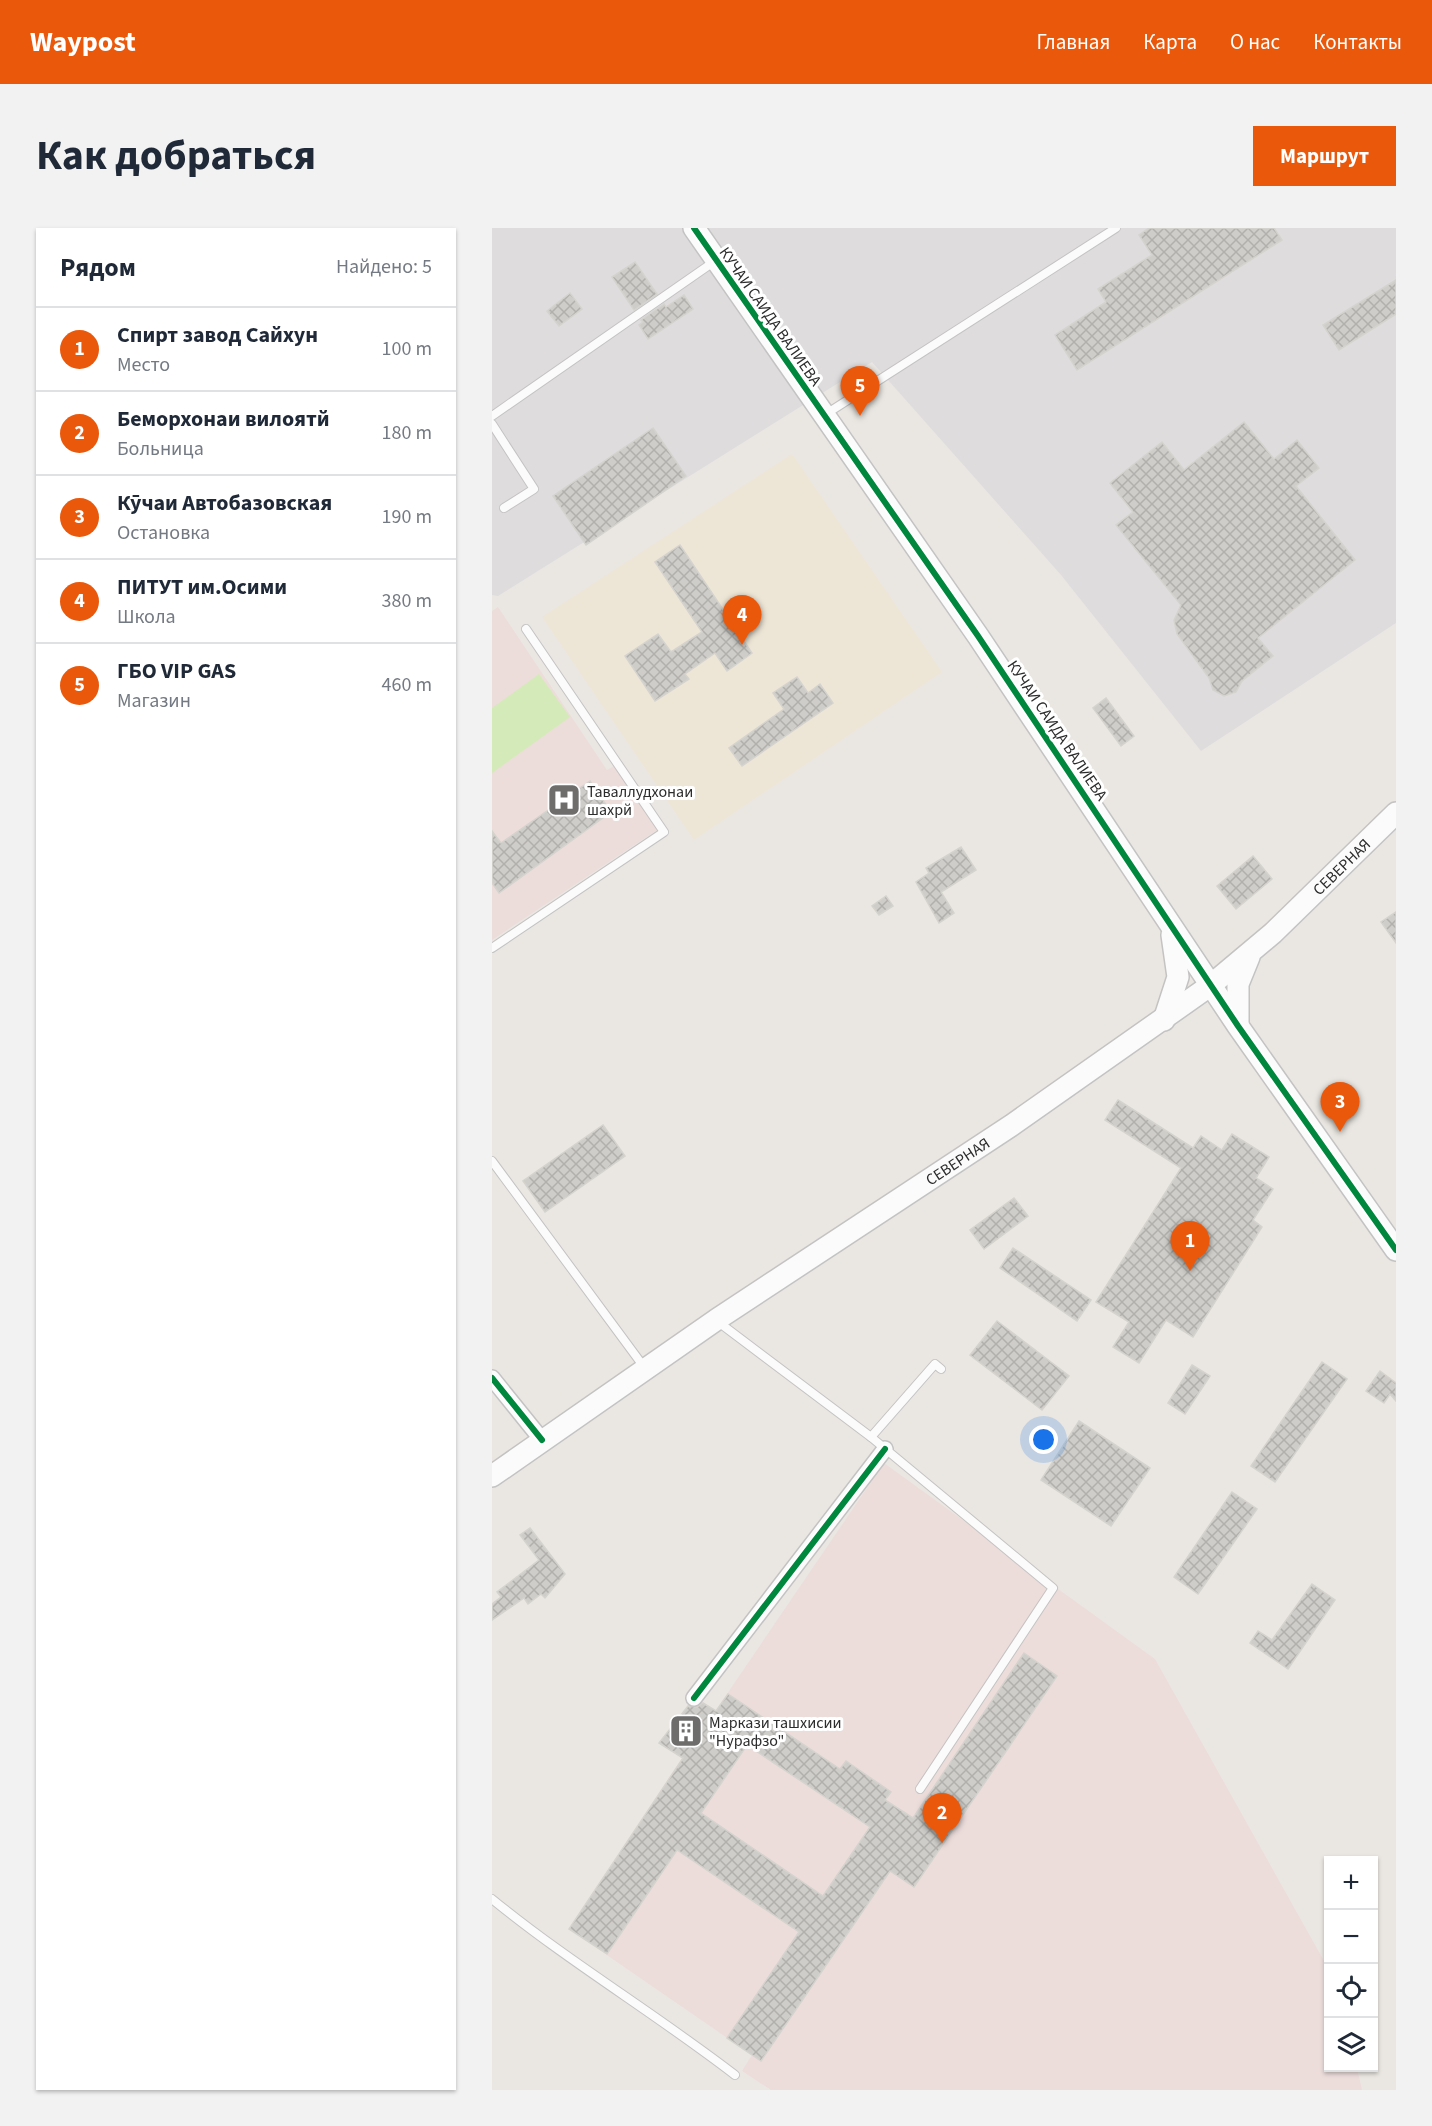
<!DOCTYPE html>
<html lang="ru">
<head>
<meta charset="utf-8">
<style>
  :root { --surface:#fff; --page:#f2f2f3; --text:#1f2937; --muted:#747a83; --line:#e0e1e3; --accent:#ea580c }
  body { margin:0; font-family:"Source Sans 3",sans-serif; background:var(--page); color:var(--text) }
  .controls { position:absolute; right:18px; bottom:18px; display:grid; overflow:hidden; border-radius:0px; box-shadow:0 2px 4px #0004 }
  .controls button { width:54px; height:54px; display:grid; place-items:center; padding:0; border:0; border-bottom:2px solid var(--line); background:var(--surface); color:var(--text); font:30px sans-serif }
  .you { position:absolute; left:552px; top:1212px; width:21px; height:21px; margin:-15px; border:4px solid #fff; border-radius:50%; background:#1a73e8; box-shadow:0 0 0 9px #1a73e833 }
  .badge { display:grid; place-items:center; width:39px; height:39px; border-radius:50%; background:var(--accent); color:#fff; font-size:20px; font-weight:700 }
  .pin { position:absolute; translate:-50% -50px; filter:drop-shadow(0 2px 3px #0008) }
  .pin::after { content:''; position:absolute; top:32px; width:21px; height:18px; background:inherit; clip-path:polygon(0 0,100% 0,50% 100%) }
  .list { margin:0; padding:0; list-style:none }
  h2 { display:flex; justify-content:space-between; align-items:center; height:78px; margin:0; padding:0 24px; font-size:26px }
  h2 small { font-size:20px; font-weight:400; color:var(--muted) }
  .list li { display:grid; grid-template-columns:39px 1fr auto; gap:18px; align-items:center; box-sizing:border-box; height:84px; padding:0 24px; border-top:2px solid var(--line) }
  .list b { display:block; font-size:22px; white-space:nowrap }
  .list p { margin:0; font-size:20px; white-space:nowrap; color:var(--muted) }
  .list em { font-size:20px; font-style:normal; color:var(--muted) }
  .icon { flex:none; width:33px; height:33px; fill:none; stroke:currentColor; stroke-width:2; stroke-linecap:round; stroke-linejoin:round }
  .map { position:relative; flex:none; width:904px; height:1862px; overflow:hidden; border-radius:0px }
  header { display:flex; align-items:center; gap:36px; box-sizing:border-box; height:84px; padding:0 30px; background:var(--accent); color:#fff }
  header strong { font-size:28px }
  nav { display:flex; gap:33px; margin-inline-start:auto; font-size:21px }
  .intro { display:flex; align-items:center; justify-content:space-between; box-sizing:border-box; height:144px; padding:0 36px }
  h1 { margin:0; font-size:42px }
  .button { padding:15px 27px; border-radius:0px; background:var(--accent); color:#fff; font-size:21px; font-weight:700 }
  main { display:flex; gap:36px; padding:0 36px }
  aside { flex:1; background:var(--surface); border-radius:0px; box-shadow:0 2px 4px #0004 }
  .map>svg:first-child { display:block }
  .industrial { fill:#dfdcde }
  .education { fill:#ede6d7 }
  .medical { fill:#ecdddb }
  .pitch { fill:#d5eab9 }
  .building { fill:url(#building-cross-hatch); stroke:#d5d3ce; stroke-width:1.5; fill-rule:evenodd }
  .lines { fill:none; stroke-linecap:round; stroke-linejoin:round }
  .lane-casing { stroke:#c4c3c3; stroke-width:10 }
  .street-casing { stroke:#c4c3c3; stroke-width:18 }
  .secondary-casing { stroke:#c4c3c3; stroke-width:24 }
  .lane { stroke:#fcfbfb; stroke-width:8 }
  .street { stroke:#fcfbfb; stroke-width:15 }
  .secondary { stroke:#fcfbfb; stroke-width:21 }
  .cycleway-casing { stroke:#fff; stroke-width:10 }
  .cycleway { stroke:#00873e; stroke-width:6 }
  .labels { text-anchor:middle; stroke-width:6; stroke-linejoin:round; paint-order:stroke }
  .street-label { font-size:16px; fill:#2c2c2c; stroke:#fff }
  .poi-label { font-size:16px; fill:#2c2c2c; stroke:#fff; text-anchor:start }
</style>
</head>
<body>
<header>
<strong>Waypost</strong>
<nav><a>Главная</a><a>Карта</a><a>О нас</a><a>Контакты</a></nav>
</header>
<div class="intro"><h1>Как добраться</h1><a class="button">Маршрут</a></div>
<main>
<aside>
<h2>Рядом<small>Найдено: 5</small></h2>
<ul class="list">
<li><span class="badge">1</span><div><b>Спирт завод Сайхун</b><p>Место</p></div><em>100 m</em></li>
<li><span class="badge">2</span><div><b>Беморхонаи вилоятй</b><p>Больница</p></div><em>180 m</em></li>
<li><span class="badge">3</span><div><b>Кӯчаи Автобазовская</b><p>Остановка</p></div><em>190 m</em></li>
<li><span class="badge">4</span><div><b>ПИТУТ им.Осими</b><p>Школа</p></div><em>380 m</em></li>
<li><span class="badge">5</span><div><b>ГБО VIP GAS</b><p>Магазин</p></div><em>460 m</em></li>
</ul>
</aside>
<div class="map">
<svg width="904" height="1862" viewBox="0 0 904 1862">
  <defs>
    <pattern id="building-cross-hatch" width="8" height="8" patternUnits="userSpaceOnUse" patternTransform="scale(1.5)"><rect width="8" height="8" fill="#cfcdc9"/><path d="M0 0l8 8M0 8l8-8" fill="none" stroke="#b2b0ad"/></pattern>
  </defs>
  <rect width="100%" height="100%" fill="#eae7e2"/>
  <path class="industrial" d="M0,0H904V395L709,523L569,347L380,134L6,368L0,367Z"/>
  <path class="education" d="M300,226L450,444L202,612L50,389Z"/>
  <g class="medical">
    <path d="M6,379L115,542L122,538L165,602L0,712V383Z"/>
    <path d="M392,1235L663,1431L836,1740V1840H865L870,1862H279L250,1843L260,1827L77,1701L190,1530L167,1515L202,1470L224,1482Z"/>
  </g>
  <path class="pitch" d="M47,446L78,489L0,545V480Z"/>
  <g class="building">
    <path d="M657,0H782L790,12L585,142L563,107L614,74L606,61L660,27L647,7Z"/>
    <path d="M143,34L165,66L142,82L120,49Z"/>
    <path d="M904,52V86L847,122L831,97Z"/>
    <path d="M78,65L90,81L67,98L55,83Z"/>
    <path d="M192,67L201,81L156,111L147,97L151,94L149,92L172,76L174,79Z"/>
    <path d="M752,194L782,231L805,212L827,240L804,258L863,332L766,410L781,428L750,453L744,464L732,468L721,462L717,450L685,406L682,392L689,377L624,297L641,284L618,255L670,214L692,242Z"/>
    <path d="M161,200L194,248L94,317L61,268Z"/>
    <path d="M188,317L260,425L235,443L223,425L193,446L197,451L163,473L133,428L166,406L179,424L210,404L163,334Z"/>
    <path d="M305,449L316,465L328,456L341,475L250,538L237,520L292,481L281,465Z"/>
    <path d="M614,470L642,508L629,518L601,480Z"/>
    <path d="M98,553L119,584L7,665L0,655V603L9,615Z"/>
    <path d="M469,619L484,642L449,664L462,685L447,695L424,654L437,645L434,640Z"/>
    <path d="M761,628L780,651L744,681L725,658Z"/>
    <path d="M394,668L401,678L387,687L380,678Z"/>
    <path d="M904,684V715L889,694Z"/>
    <path d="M626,872L701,920L709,908L730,922L740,906L777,929L764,950L781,961L761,992L770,999L701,1109L674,1092L647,1135L621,1119L637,1094L604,1074L689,940L613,892Z"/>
    <path d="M111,897L133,928L53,984L31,953Z"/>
    <path d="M522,970L536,988L492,1021L478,1002Z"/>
    <path d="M521,1020L599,1072L585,1093L508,1040Z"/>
    <path d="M505,1093L577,1148L550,1182L478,1127Z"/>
    <path d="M830,1134L855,1151L783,1254L759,1238Z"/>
    <path d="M700,1137L718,1148L693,1186L676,1175Z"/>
    <path d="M888,1143L904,1155V1173L898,1166L892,1175L874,1163Z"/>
    <path d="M587,1193L658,1240L619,1298L549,1252Z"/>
    <path d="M740,1264L765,1281L706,1366L682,1349Z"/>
    <path d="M38,1300L73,1346L53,1370L49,1366L36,1376L32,1370L0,1392V1376L9,1369L5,1364L47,1332L28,1307Z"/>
    <path d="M820,1356L843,1372L796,1441L758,1415L766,1403L780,1412Z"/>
    <path d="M532,1425L565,1448L422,1659L398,1643L269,1833L235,1810L307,1704L185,1622L115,1726L77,1701L191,1530L167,1515L196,1478L205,1479L211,1475L224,1483L236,1466L348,1541L354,1533L399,1564L393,1572L421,1590ZM255,1517L378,1599L331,1668L209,1585Z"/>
  </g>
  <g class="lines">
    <g class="lane-casing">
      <g id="lane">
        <path d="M334,186L624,0"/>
        <path d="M0,188L223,33"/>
        <path d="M0,196L42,261L12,280"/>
        <path d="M0,720L172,604L34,401"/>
        <path d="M0,933L152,1139"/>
        <path d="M225,1093L379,1209L561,1360L428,1561"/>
        <path d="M379,1209L443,1136L449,1141"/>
        <path d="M0,1671C77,1734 164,1786 243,1847"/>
      </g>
    </g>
    <g class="street-casing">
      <g id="street">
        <path d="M0,1150L50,1212"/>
        <path d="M202,1470L393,1221"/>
      </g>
    </g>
    <g class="secondary-casing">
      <g id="secondary">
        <path d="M202,0L486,408L746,798L904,1022"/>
        <path d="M672,792L686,749L680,707"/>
        <path d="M746,797V756L757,729"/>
        <path id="s1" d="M0,1248L224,1092L520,897L719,757L781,705L904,585"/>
      </g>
    </g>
    <use href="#lane" class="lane"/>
    <use href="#street" class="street"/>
    <use href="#secondary" class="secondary"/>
    <g class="cycleway-casing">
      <g id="cycleway">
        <path d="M202,0L486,408L746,798L904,1022"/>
        <path d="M0,1150L50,1212"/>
        <path d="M202,1470L393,1221"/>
      </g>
    </g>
    <use href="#cycleway" class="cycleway"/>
  </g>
  <defs>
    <g id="hospital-square" transform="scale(1.725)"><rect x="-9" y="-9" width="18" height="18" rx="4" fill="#6e6d6c" stroke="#fff"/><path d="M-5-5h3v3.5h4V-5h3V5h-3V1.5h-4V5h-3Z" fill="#fff"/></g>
    <g id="building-square" transform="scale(1.725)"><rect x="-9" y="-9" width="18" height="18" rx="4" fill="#6e6d6c" stroke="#fff"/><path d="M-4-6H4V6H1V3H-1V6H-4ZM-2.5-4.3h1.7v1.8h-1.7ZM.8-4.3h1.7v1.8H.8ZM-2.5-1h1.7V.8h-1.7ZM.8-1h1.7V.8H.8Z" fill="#fff"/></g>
  </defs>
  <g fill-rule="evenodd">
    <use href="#hospital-square" x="72" y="572"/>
    <use href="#building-square" x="194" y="1503"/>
  </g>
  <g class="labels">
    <g class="street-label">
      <text transform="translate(279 88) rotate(55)" y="6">КУЧАИ САИДА ВАЛИЕВА</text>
      <text transform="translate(566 502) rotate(56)" y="6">КУЧАИ САИДА ВАЛИЕВА</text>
      <text dy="6" stroke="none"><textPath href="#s1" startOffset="1047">СЕВЕРНАЯ</textPath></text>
      <text dy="6" stroke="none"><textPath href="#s1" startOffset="562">СЕВЕРНАЯ</textPath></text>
    </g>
    <g class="poi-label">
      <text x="95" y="569">Таваллудхонаи<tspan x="95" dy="18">шахрй</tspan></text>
      <text x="217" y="1500">Маркази ташхисии<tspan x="217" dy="18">"Нурафзо"</tspan></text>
    </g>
  </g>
</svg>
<div class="controls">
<button>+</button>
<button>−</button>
<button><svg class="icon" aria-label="locate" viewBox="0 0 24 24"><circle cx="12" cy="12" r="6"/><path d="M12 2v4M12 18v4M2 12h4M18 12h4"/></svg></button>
<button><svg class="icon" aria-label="layers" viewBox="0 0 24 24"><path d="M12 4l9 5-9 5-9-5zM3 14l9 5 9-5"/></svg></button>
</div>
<div class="you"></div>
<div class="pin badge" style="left:698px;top:1043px">1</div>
<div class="pin badge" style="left:450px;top:1615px">2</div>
<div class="pin badge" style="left:848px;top:904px">3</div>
<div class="pin badge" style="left:250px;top:417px">4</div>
<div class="pin badge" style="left:368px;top:188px">5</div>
</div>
</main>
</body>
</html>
